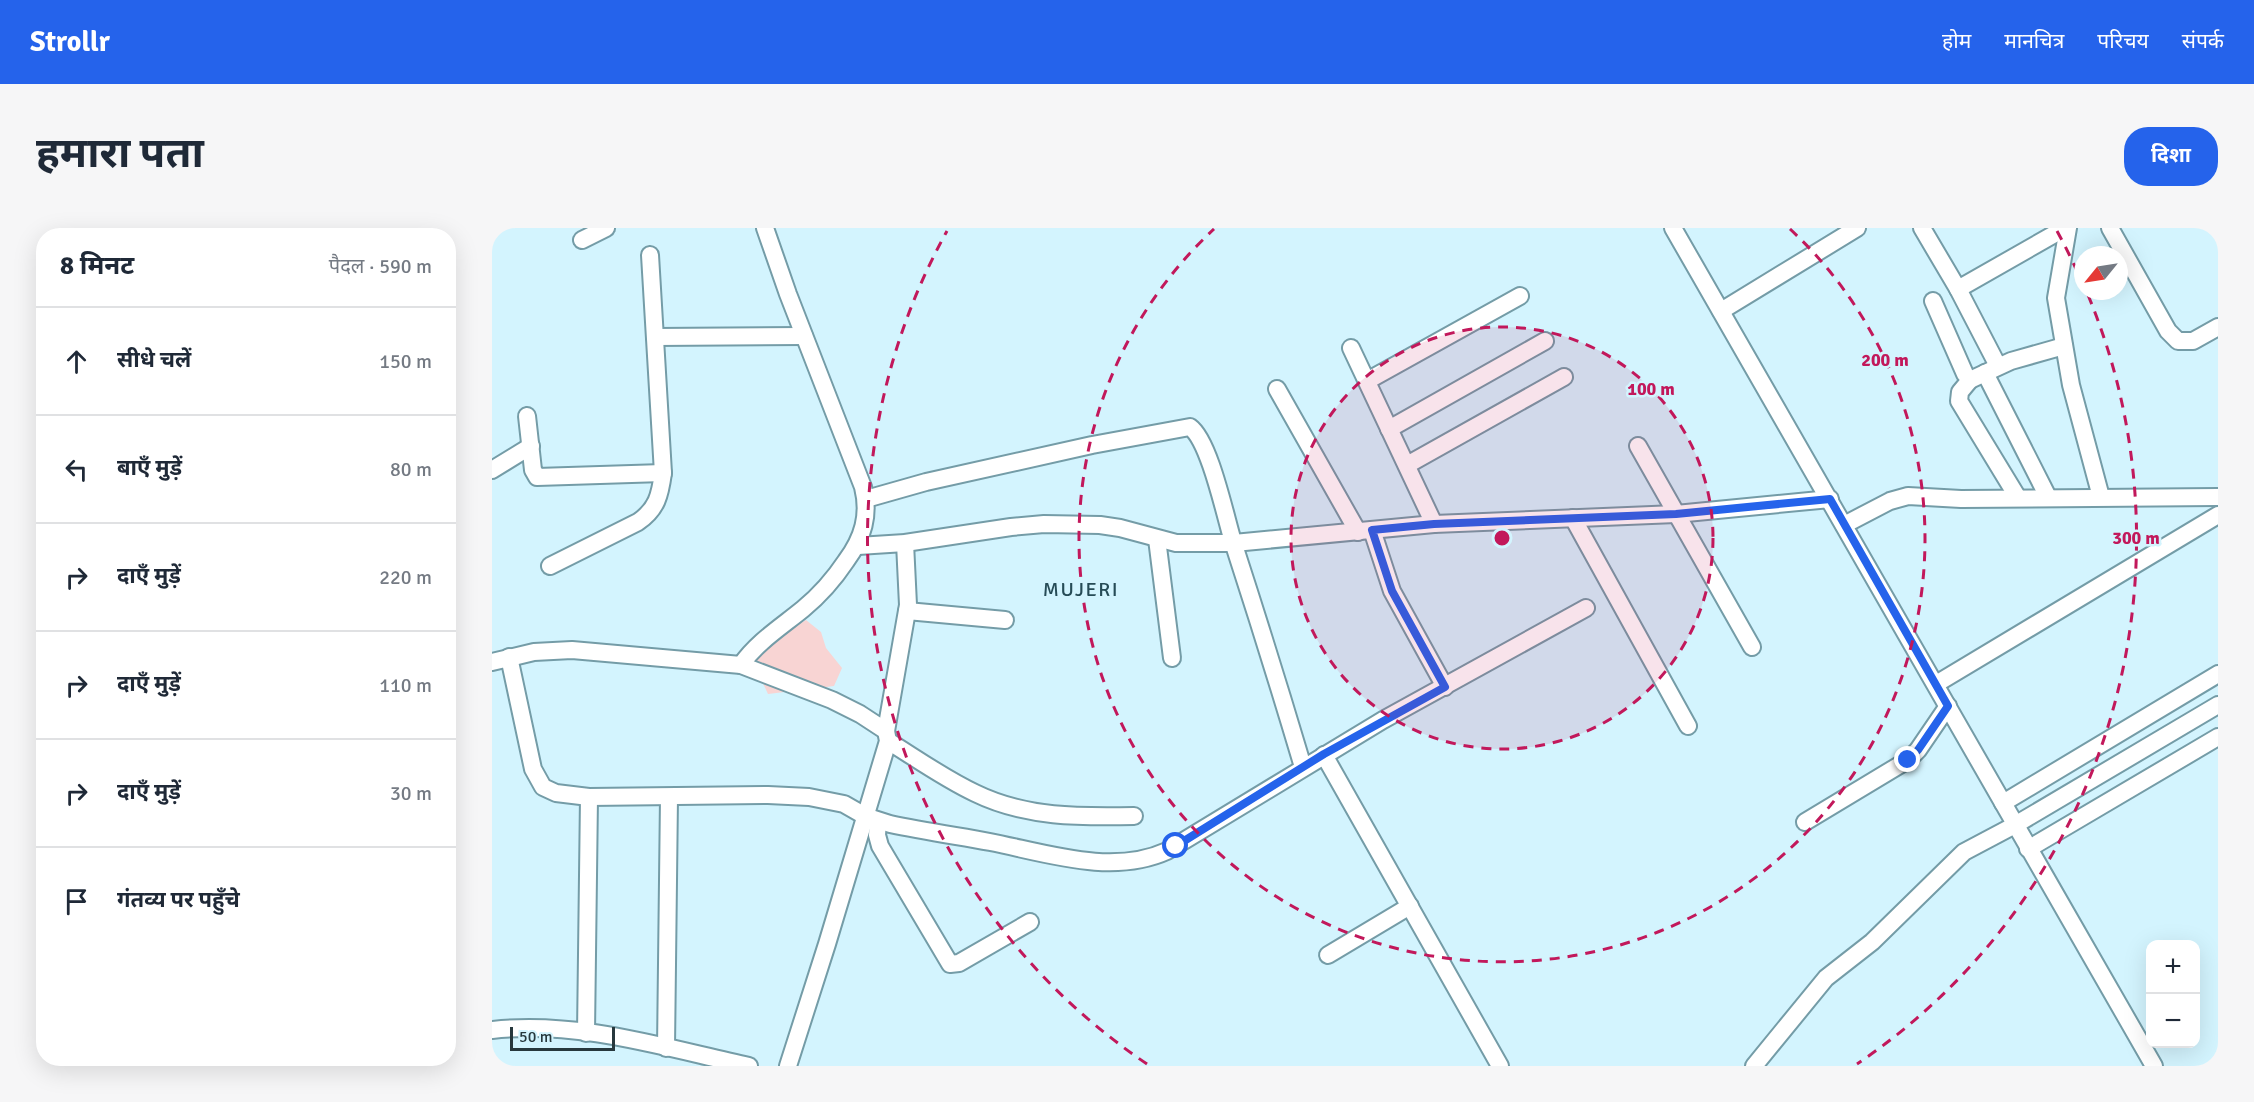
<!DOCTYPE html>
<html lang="hi">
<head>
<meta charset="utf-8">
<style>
  :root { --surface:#fff; --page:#f6f6f7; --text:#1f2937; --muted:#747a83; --line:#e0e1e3; --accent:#2563eb }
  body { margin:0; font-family:Signika,"Noto Sans Devanagari",sans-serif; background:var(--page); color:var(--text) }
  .controls { position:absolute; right:18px; bottom:18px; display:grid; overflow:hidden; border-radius:12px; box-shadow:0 6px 24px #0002 }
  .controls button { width:54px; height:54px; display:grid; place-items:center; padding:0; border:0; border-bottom:2px solid var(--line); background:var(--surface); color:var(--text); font:30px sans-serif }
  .compass { position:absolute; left:1582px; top:18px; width:54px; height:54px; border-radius:50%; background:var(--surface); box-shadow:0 6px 24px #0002; rotate:240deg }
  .scale { position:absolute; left:18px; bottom:15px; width:105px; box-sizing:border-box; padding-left:6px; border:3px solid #27383d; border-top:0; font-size:16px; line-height:21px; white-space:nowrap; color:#27383d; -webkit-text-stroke:4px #d3f4fe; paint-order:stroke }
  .stop { position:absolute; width:18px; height:18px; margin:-14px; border:4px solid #2563eb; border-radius:50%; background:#fff }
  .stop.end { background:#2563eb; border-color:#fff; box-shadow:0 2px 6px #0008 }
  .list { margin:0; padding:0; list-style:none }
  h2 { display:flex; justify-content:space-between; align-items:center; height:78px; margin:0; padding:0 24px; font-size:26px }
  h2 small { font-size:20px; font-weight:400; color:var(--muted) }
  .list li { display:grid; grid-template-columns:39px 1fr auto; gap:18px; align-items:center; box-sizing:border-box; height:108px; padding:0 24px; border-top:2px solid var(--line) }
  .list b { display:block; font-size:22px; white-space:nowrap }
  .list em { font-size:20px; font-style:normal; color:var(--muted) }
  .icon { flex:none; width:33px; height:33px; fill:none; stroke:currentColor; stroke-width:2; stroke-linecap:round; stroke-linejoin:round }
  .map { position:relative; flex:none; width:1726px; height:838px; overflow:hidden; border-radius:24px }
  header { display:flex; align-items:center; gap:36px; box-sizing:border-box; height:84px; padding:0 30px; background:var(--accent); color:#fff }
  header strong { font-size:28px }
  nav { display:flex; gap:33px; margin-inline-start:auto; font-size:21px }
  .intro { display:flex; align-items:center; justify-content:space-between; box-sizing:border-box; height:144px; padding:0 36px }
  h1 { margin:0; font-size:42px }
  .button { padding:15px 27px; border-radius:24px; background:var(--accent); color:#fff; font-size:21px; font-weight:700 }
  main { display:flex; gap:36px; padding:0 36px }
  aside { flex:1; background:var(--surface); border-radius:24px; box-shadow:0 6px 24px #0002 }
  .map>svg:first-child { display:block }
  .green { fill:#f8d4d3 }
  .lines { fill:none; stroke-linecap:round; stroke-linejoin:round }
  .minor-casing { stroke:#749ca7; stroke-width:20 }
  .minor { stroke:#fff; stroke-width:16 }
  .route { stroke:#2563eb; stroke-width:8 }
  .ring { fill:none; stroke:#c2185b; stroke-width:3; stroke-dasharray:10 8 }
  .labels { text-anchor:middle; stroke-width:5; stroke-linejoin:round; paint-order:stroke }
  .neighbourhood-label { font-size:20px; letter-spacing:1.5px; fill:#264b56; stroke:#d3f4fe }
  .centre { fill:#c2185b; stroke:#d3f4fe; stroke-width:3 }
  .ring-label { font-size:18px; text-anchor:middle; font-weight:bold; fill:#c2185b; stroke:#d3f4fe; stroke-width:5; stroke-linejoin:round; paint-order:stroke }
</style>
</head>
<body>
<header>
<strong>Strollr</strong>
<nav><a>होम</a><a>मानचित्र</a><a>परिचय</a><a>संपर्क</a></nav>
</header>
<div class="intro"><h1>हमारा पता</h1><a class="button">दिशा</a></div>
<main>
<aside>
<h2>8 मिनट<small>पैदल · 590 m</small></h2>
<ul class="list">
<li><svg class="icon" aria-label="ahead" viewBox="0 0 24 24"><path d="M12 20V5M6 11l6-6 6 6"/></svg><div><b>सीधे चलें</b></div><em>150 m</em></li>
<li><svg class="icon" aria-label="left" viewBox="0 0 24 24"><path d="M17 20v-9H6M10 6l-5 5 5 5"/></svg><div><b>बाएँ मुड़ें</b></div><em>80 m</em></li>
<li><svg class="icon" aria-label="right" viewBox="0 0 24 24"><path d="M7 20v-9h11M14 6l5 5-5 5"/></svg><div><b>दाएँ मुड़ें</b></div><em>220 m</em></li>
<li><svg class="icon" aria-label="right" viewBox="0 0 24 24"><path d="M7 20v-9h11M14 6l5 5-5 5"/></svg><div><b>दाएँ मुड़ें</b></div><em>110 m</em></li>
<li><svg class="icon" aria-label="right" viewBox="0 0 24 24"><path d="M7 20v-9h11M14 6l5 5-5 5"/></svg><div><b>दाएँ मुड़ें</b></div><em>30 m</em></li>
<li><svg class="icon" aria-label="arrive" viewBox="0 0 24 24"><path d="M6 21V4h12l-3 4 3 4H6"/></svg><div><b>गंतव्य पर पहुँचे</b></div></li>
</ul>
</aside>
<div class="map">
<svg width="1726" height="838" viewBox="0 0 1726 838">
  <rect width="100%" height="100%" fill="#d3f4fe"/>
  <path class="green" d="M314,392L329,404L334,420L350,440L342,458L276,466L268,449L256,440L276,415Z"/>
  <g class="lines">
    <g class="minor-casing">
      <g id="minor">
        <path d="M1181,0L1662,838"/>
        <path d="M1430,0L1466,61L1506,138"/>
        <path d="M1576,0L1564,70L1579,157L1609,269"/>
        <path d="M1618,0L1676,103L1686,113H1701L1726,99"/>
        <path d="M90,12L114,0"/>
        <path d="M1466,61L1573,0"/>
        <path d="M1441,73L1473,146L1478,152L1519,133L1572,118"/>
        <path d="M1229,83L1365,0"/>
        <path d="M163,109L312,108"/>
        <path d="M859,120L942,296"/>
        <path d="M1493,145L1556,269"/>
        <path d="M1478,152L1468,164L1467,173L1526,270"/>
        <path d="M875,153L1028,68"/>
        <path d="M785,161L866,304"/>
        <path d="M35,188L41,242L45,249L171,245"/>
        <path d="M897,201L1053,113"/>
        <path d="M1146,218L1260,419"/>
        <path d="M915,237L1072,149"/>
        <path d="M0,242L39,218"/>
        <path d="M374,271L434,254L600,217L698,199C718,213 734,292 742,317C766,391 789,465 811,539"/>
        <path d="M1081,290L1196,498"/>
        <path d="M1352,297L1398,273L1416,268L1469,271L1726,269"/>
        <path d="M880,302L900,363L953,459"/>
        <path d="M665,311L680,430"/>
        <path d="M366,318L413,315L519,299L552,296L608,297L628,300L684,315H742L942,296L1184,286L1338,271"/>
        <path d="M58,338L146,294C165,281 168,267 171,245L158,27"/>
        <path d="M415,383L513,392"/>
        <path d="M17,429L41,541L51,559L64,565L97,569L276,567L317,569L352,576L373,588L398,596C431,603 465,608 498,614C554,625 620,648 675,623L891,492L1094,380"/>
        <path d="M0,434L42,424L80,422L249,437L340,472L368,486L394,503L396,513L335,716L296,838"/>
        <path d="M249,437C265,414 289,399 311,381C328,367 342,351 354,333C371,310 378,287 371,259L296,66L273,0"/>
        <path d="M1444,456L1726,287"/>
        <path d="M394,503L416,377L413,315"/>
        <path d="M396,513C425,531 453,551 483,565C534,590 588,589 642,588"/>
        <path d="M832,527L1008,838"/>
        <path d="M1511,575L1726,446"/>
        <path d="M386,593L385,607L388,618L458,736L467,735L538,694"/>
        <path d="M1313,594L1416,532L1426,522L1456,478"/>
        <path d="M1536,621L1726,509"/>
        <path d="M836,727L918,678"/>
        <path d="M0,802C86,792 174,820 257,838"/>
        <path d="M94,805L97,569"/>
        <path d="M174,820L177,569"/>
        <path d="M1262,838L1334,750L1380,714L1472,624L1523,597L1726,477"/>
      </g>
    </g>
    <use href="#minor" class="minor"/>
  </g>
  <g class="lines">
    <path class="route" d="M684,618L832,526L953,459L900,363L880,302L942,296L1184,286L1338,271L1456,478L1426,522L1416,532"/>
  </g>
  <circle cx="1010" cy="310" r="211" fill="#c2185b" fill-opacity=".12"/>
  <g class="ring">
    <circle cx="1010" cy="310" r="211"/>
    <path d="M1298 1A423 423 0 1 1 722 1"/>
    <path d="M655 836A634 634 0 0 1 455 3M1565 3A634 634 0 0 1 1589 52M1596 67A634 634 0 0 1 1365 836"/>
  </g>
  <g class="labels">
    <g class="neighbourhood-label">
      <text x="589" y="368">MUJERI</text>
    </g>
  </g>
  <circle cx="1010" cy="310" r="9" class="centre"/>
  <g class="ring-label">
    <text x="1393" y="138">200 m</text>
    <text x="1159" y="167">100 m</text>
    <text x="1644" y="316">300 m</text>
  </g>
</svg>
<div class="controls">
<button>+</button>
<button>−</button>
</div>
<svg class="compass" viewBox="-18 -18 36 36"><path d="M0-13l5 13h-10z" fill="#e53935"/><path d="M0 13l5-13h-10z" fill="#747a83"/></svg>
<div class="scale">50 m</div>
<div class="stop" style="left:684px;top:618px"></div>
<div class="stop end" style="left:1416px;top:532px"></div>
</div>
</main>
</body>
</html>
